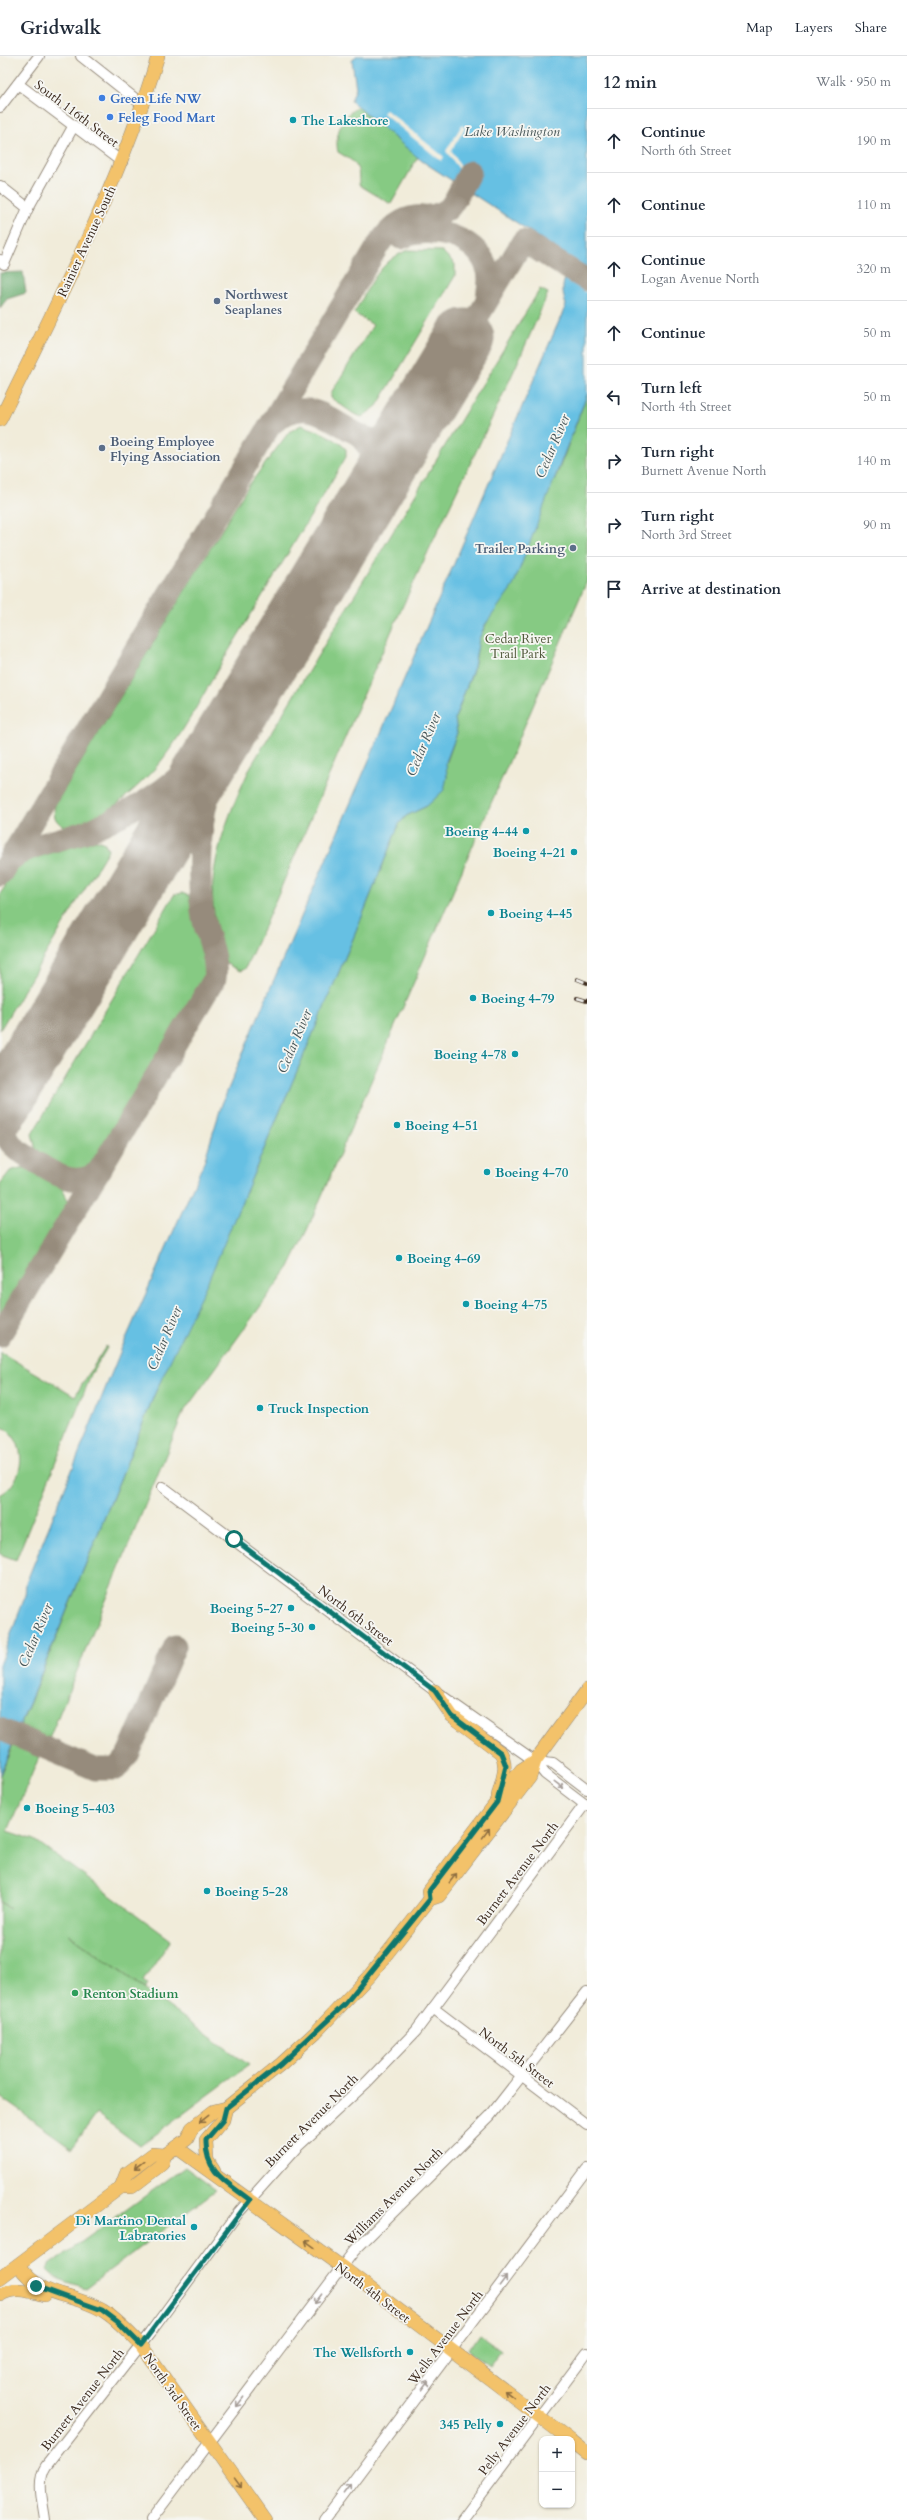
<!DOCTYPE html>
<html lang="en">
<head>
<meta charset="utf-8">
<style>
  :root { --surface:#fff; --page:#f2f2f3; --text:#1f2937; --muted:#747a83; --line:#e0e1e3 }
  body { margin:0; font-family:Cardo,serif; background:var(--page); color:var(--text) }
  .controls { position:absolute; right:12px; bottom:12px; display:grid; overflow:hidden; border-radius:8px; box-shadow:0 1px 3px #0004 }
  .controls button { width:36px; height:36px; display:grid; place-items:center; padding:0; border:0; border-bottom:1px solid var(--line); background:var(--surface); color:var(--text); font:20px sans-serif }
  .stop { position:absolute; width:12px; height:12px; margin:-9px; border:3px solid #0f766e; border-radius:50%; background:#fff }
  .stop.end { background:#0f766e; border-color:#fff; box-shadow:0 1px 4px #0008 }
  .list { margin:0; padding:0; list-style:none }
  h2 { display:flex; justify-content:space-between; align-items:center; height:52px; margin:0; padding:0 16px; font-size:17px }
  h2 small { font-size:13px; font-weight:400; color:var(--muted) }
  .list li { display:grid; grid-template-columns:26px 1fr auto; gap:12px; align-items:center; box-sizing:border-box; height:64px; padding:0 16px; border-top:1px solid var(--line) }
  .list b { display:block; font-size:15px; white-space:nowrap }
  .list p { margin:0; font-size:13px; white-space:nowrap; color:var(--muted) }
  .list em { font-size:13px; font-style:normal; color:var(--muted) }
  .icon { flex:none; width:22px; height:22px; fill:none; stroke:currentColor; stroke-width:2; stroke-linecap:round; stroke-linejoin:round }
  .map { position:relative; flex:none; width:587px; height:2464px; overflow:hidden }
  header { display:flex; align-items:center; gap:24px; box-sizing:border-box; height:56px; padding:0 20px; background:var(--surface); border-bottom:1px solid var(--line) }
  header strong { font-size:19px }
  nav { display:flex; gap:22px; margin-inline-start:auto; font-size:14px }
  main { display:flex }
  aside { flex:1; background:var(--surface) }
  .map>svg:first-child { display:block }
  .green { fill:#86ca83; stroke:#607a50 }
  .forest { fill:#6cae71; stroke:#546c48 }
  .water { fill:#66c0e3; stroke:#507580 }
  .pier { fill:#f1ecda }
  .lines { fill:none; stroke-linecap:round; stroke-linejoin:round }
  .taxiway { stroke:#968b7c; stroke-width:23 }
  .runway { stroke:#968b7c; stroke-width:59 }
  .minor-casing { stroke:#968b7c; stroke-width:12 }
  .major-casing { stroke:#968b7c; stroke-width:14 }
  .minor { stroke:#fff; stroke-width:10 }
  .major { stroke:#f3c26a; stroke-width:13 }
  .rail-casing { stroke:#3b2a1e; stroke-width:4 }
  .rail { stroke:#f6f6f2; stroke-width:2.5; stroke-dasharray:8; stroke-linecap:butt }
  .oneway { stroke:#a79f9a }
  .oneway2 { stroke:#8e6e40 }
  .route { stroke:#0f766e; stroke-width:5 }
  .shop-dot { fill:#3f7fe0; stroke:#f6f6f2; stroke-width:1.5 }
  .culture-dot { fill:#0f9aa8; stroke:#f6f6f2; stroke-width:1.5 }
  .service-dot { fill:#5c6f8a; stroke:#f6f6f2; stroke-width:1.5 }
  .leisure-dot { fill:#2e9e5b; stroke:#f6f6f2; stroke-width:1.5 }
  .labels { text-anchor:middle; stroke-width:3.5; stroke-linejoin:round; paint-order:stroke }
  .shop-label { font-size:13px; font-weight:bold; fill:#366cbe; stroke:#f6f6f2; text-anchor:start }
  .street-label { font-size:13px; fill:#3b2a1e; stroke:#f6f6f2 }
  .culture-label { font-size:13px; font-weight:bold; fill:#0d838f; stroke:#f6f6f2; text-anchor:start }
  .service-label { font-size:13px; font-weight:bold; fill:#4e5e75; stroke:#f6f6f2; text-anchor:start }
  .park-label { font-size:13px; fill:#525a3c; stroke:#f6f6f2 }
  .leisure-label { font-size:13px; font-weight:bold; fill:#27864d; stroke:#f6f6f2; text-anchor:start }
  .water-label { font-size:14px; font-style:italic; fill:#485759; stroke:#f6f6f2 }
</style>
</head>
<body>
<header>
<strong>Gridwalk</strong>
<nav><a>Map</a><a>Layers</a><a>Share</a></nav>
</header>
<main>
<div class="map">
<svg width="587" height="2464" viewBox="0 0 587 2464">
  <rect width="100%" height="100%" fill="#f6f6f2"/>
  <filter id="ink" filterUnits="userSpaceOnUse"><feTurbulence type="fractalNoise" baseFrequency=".025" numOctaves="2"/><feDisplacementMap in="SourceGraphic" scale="8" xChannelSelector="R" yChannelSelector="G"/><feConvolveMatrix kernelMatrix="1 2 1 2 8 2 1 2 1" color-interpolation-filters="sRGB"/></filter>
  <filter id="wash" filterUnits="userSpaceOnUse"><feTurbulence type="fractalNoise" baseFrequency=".012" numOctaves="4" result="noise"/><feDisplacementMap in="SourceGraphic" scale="16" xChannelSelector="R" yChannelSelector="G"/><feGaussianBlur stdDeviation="0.9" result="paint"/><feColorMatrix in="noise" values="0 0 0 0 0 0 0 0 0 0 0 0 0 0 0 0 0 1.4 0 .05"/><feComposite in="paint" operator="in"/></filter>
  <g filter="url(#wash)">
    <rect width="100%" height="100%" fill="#f1ecda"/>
    <g class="green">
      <path d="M358,51L418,101L391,148L359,129C359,107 356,107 338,96C334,79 342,59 358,51Z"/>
      <path d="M409,194L442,195L455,208V220L377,350L362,361L354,358L331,342V337L373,269L354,257C369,232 379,204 409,194Z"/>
      <path d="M540,233L548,237C503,345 449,448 401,554C347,673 299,794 245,913L240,915L225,907L221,899C218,882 215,865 213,848C209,803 232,750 251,710Z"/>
      <path d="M587,339V525L307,1174L289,1211L183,1357L49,1683L20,1671L155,1337L244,1140L355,878L399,768L406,760L427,750L447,721L445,711L457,677L455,662L474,611L479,583L558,416Z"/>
      <path d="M301,369C317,374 335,381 346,393V401C306,468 266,534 225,601C205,635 186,673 162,704C148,722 80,791 58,766C53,761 54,755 55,749L249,429L289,376Z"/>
      <path d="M96,784L105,787L108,794L0,974V838L21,806Z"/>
      <path d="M182,837L189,840L208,921L205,932L97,1107L89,1117C69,1120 51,1107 36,1094L32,1078L174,839Z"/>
      <path d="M20,1112C41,1111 72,1131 68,1156C65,1168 11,1253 0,1261V1128L10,1115Z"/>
      <path d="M106,1290L107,1292L92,1317L16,1504L0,1498V1439C26,1425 29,1383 0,1370V1296L75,1340Z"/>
      <path d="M13,1689L39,1701L8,1775L35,1784L171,1884L143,1925L148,1929L145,1933L68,1878L249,2009L140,2090L97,2058L72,2092L0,2041V1846L10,1853L0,1845V1719Z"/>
      <path d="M185,2111L216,2134L86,2232L56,2222L47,2214L50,2209Z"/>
      <path d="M479,2278L501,2294L489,2310L468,2294Z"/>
    </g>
    <path class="forest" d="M23,216L26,237L7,243L0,252V217Z"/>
    <path class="water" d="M356,0H587V339L513,530L485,569L479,583L474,611L455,662L457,677L446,706L447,721L444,734L427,750L406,760L399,768L355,878L209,1223L155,1337L0,1719V1607L25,1541L26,1527L121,1294L204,1106L222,1048L263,949L566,249C559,227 565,223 574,204L422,105L351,45L356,32L352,5Z"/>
    <g class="pier">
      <path d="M386,54L444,101L441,105L383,57Z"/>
      <path d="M462,69L465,72L451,95L463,113L458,121L455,120L459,113L446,95Z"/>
      <path d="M572,205L587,214V237L562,222Z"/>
      <path d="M0,1663L22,1672L14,1690L0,1684Z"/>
    </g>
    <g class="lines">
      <g class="taxiway">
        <path d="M401,182C430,169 476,179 487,212C491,221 488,232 487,242"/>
        <path d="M465,282L523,185L587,224"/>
        <path d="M273,367C325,321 353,412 408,376"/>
        <path d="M361,381L373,397L375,428"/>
        <path d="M8,806C28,787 65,784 90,774C130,757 168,734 199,702C207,694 215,683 223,675"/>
        <path d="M0,819L379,188C387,176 399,163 415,161C426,160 438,161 448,153C455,147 464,125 470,116"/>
        <path d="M4,1044C0,1064 1,1078 16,1093C41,1108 74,1140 101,1113"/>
        <path d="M0,1279L215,922C218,901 205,877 202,856C194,781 205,729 236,660"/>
        <path d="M0,1673L95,1713H116L128,1699L175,1590"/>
      </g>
      <path class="runway" d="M0,1051L465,282"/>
    </g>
  </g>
  <g filter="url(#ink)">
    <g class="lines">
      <g class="minor-casing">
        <g id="minor">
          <path d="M81,0L143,49"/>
          <path d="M18,28L122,106"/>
          <path d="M0,51L39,0"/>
          <path d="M0,130L28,152"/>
          <path d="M0,204L4,208L28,152L73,71"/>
          <path d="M163,1431L435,1635L535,1705L545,1718L587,1750"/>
          <path d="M535,1705L553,1707L587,1733"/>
          <path d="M433,1952L587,2069"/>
          <path d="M45,2464C43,2447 36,2425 46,2410L150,2277L239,2156L297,2091L367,2026L416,1975L585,1748"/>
          <path d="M151,2464L354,2195L490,2060L587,1936"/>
          <path d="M324,2464L587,2113"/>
          <path d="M462,2464L587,2297"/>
        </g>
      </g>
      <g class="major-casing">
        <g id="major">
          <path d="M0,364C58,245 120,127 158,0"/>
          <path d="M435,1635L452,1660L501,1697C509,1712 501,1725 498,1740"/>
          <path d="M430,1843L429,1835L521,1714L535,1705L587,1634"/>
          <path d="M176,2091L342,2211L569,2383"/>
          <path d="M214,2115L207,2104L206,2084L223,2064L226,2052"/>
          <path d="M121,2131H132L162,2108L165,2099L187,2083L192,2072L214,2055L226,2052L281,2008L316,1976L370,1919L430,1843L439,1840L530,1721L535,1705"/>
          <path d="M18,2209C45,2245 68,2235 102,2254C117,2263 129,2277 141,2289L265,2464"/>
          <path d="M0,2222L121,2131L126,2118L153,2098L165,2099"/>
          <path d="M0,2239C14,2230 29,2235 44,2239"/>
          <path d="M572,2385L587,2397"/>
        </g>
      </g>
      <use href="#minor" class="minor"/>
      <use href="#major" class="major"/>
      <g class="rail-casing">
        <g id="rail">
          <path d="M577,923L587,927"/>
          <path d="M577,942L587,945"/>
        </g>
      </g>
      <use href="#rail" class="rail"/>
    </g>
    <defs><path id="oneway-shaft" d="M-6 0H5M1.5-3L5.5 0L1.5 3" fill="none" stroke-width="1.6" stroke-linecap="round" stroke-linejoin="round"/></defs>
    <g class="oneway">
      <use href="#oneway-shaft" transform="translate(559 1729) rotate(37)"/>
      <use href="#oneway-shaft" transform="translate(503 2225) rotate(-53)"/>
      <use href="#oneway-shaft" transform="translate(318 2243) rotate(127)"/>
      <use href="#oneway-shaft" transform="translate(425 2329) rotate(-53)"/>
      <use href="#oneway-shaft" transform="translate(240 2346) rotate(127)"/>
      <use href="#oneway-shaft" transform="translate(347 2433) rotate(-53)"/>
    </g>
    <g class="oneway2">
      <use href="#oneway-shaft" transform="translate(486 1777) rotate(-54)"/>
      <use href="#oneway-shaft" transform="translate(453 1822) rotate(-52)"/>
      <use href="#oneway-shaft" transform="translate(204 2063) rotate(142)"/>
      <use href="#oneway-shaft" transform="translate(139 2109) rotate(143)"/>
      <use href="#oneway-shaft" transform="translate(310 2188) rotate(-144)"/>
      <use href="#oneway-shaft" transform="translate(509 2338) rotate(-143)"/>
      <use href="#oneway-shaft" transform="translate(238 2427) rotate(54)"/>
    </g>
  </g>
  <g class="lines" filter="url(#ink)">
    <path class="route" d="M36,2230L102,2254L118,2266L141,2289L250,2144C227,2126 205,2117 206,2084L223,2064L226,2052L281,2008L345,1948L430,1843L429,1835L497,1746L506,1710L501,1697L452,1660L435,1635L234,1483"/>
  </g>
  <g class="shop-dot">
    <circle cx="102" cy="42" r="4"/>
    <circle cx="110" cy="61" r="4"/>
  </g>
  <g class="culture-dot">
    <circle cx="293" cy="64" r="4"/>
    <circle cx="526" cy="775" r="4"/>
    <circle cx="574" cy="796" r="4"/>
    <circle cx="491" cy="857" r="4"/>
    <circle cx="473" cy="942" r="4"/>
    <circle cx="515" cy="998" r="4"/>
    <circle cx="397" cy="1069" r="4"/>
    <circle cx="487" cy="1116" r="4"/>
    <circle cx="399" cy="1202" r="4"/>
    <circle cx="466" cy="1248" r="4"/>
    <circle cx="260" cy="1352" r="4"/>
    <circle cx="291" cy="1552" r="4"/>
    <circle cx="312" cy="1571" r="4"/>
    <circle cx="27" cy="1752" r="4"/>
    <circle cx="207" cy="1835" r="4"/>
    <circle cx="194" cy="2171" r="4"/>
    <circle cx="410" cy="2296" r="4"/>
    <circle cx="500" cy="2368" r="4"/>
  </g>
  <g class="service-dot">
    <circle cx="217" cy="245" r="4"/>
    <circle cx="102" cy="392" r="4"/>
    <circle cx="573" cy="492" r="4"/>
  </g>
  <circle class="leisure-dot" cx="75" cy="1937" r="4"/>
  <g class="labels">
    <g class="shop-label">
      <text x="110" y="47">Green Life NW</text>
      <text x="118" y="66">Feleg Food Mart</text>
    </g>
    <g class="street-label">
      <text transform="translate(77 57) rotate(37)" y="5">South 116th Street</text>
      <text transform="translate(86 185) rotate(-65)" y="5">Rainier Avenue South</text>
      <text transform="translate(356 1559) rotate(37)" y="5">North 6th Street</text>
      <text transform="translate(517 1817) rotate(-53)" y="5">Burnett Avenue North</text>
      <text transform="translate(517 2001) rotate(37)" y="5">North 5th Street</text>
      <text transform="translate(311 2064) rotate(-45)" y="5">Burnett Avenue North</text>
      <text transform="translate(393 2140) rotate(-45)" y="5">Williams Avenue North</text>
      <text transform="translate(373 2236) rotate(37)" y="5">North 4th Street</text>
      <text transform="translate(445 2281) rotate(-53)" y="5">Wells Avenue North</text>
      <text transform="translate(173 2335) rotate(55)" y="5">North 3rd Street</text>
      <text transform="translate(82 2343) rotate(-52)" y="5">Burnett Avenue North</text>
      <text transform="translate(514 2373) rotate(-53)" y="5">Pelly Avenue North</text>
    </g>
    <g class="culture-label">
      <text x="301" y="69">The Lakeshore</text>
      <text x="518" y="780" text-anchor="end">Boeing 4-44</text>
      <text x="566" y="801" text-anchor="end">Boeing 4-21</text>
      <text x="499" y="862">Boeing 4-45</text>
      <text x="481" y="947">Boeing 4-79</text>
      <text x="507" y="1003" text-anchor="end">Boeing 4-78</text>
      <text x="405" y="1074">Boeing 4-51</text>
      <text x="495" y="1121">Boeing 4-70</text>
      <text x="407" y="1207">Boeing 4-69</text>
      <text x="474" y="1253">Boeing 4-75</text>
      <text x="268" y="1357">Truck Inspection</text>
      <text x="283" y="1557" text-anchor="end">Boeing 5-27</text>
      <text x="304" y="1576" text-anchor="end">Boeing 5-30</text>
      <text x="35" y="1757">Boeing 5-403</text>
      <text x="215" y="1840">Boeing 5-28</text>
      <text x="186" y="2169" text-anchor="end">Di Martino Dental<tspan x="186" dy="15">Labratories</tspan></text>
      <text x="402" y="2301" text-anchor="end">The Wellsforth</text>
      <text x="492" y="2373" text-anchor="end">345 Pelly</text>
    </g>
    <g class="service-label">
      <text x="225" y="243">Northwest<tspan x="225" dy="15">Seaplanes</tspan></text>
      <text x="110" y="390">Boeing Employee<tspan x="110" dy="15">Flying Association</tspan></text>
      <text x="565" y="497" text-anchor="end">Trailer Parking</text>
    </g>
    <g class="park-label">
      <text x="518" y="587">Cedar River<tspan x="518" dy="15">Trail Park</tspan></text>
    </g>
    <g class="leisure-label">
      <text x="83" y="1942">Renton Stadium</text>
    </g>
    <g class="water-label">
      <text x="512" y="80">Lake Washington</text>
      <text transform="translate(552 390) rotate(-67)" y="5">Cedar River</text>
      <text transform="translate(423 688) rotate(-67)" y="5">Cedar River</text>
      <text transform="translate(294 985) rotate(-67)" y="5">Cedar River</text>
      <text transform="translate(164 1282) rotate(-67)" y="5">Cedar River</text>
      <text transform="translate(35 1579) rotate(-67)" y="5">Cedar River</text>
    </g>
  </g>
</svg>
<div class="controls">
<button>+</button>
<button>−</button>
</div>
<div class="stop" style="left:234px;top:1483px"></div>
<div class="stop end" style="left:36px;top:2230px"></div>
</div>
<aside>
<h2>12 min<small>Walk · 950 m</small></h2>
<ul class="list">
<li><svg class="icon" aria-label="ahead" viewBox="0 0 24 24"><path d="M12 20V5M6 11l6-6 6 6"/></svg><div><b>Continue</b><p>North 6th Street</p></div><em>190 m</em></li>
<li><svg class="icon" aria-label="ahead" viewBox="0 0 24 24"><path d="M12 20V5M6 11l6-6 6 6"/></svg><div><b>Continue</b></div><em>110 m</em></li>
<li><svg class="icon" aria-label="ahead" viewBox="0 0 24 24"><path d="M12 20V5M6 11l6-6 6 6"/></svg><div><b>Continue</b><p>Logan Avenue North</p></div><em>320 m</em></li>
<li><svg class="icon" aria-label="ahead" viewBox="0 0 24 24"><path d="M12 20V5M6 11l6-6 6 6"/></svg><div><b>Continue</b></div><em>50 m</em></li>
<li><svg class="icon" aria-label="left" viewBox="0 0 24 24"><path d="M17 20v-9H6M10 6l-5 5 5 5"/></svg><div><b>Turn left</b><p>North 4th Street</p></div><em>50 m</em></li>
<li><svg class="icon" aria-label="right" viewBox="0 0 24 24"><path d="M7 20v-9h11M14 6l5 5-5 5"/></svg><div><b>Turn right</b><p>Burnett Avenue North</p></div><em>140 m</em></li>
<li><svg class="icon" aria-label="right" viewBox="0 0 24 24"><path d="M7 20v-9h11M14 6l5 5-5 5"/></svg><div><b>Turn right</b><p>North 3rd Street</p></div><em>90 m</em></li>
<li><svg class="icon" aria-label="arrive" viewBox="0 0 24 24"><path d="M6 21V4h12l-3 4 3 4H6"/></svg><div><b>Arrive at destination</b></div></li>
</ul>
</aside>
</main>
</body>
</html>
